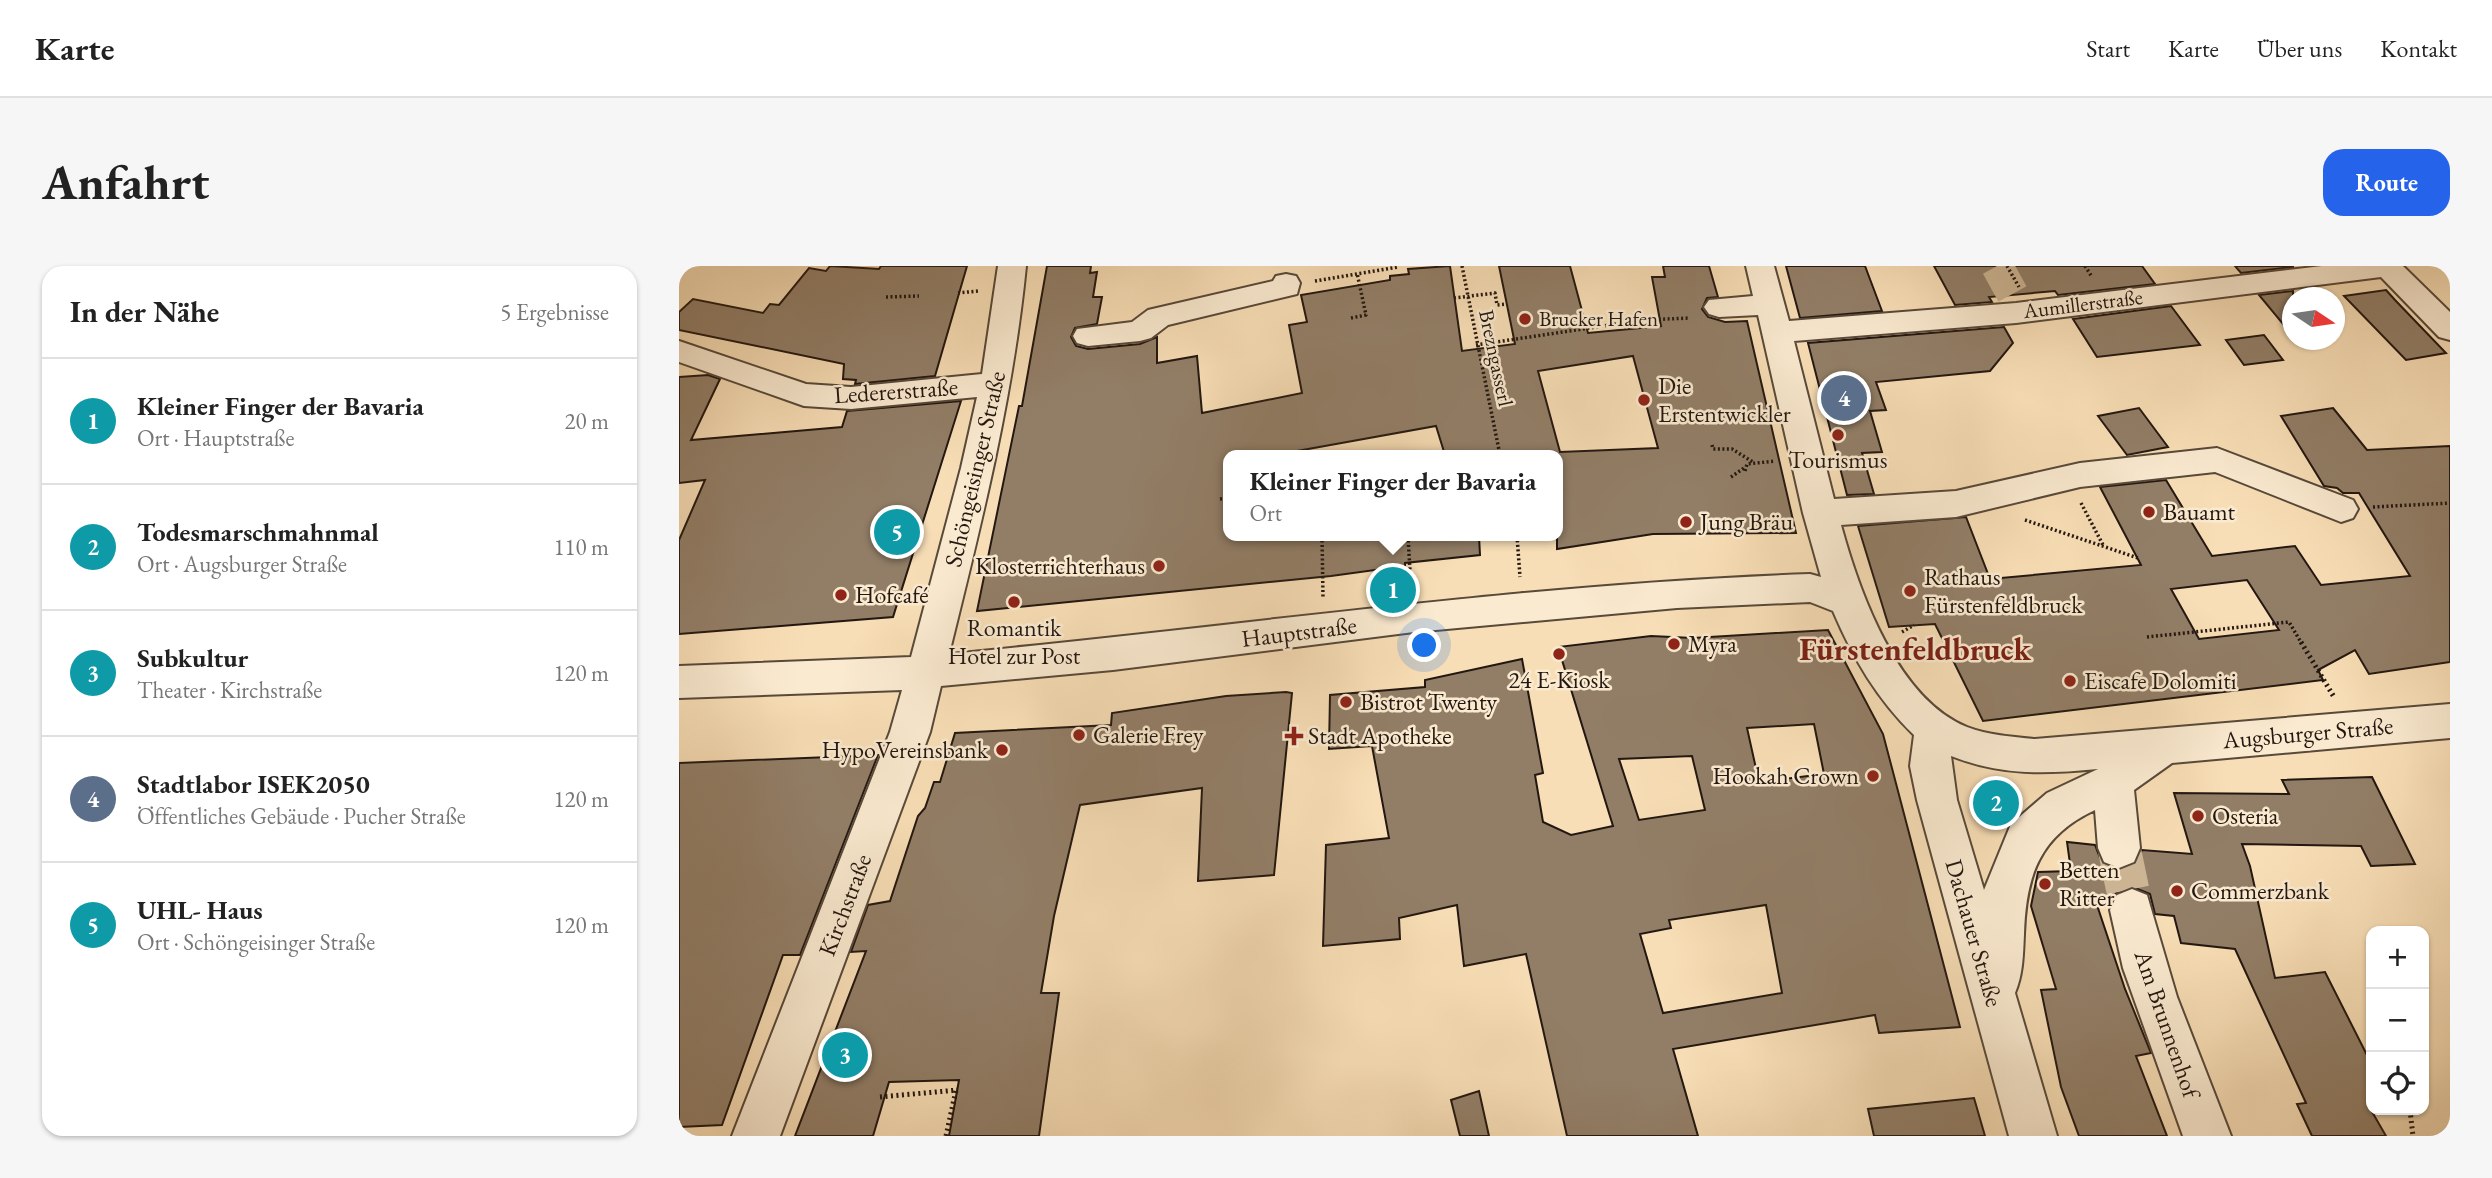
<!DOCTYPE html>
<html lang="de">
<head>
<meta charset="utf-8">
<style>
  :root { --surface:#fff; --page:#f6f6f6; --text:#222; --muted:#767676; --line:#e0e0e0; --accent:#2563eb }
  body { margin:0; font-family:"EB Garamond",serif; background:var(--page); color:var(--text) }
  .controls { position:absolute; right:21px; bottom:21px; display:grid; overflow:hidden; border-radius:14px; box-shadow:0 2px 5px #0004 }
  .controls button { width:63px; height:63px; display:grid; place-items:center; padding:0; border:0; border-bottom:2px solid var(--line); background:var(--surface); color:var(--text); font:35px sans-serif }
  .compass { position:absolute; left:1603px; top:21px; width:63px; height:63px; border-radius:50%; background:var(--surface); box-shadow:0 2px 5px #0004; rotate:103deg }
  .you { position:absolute; left:746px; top:380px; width:24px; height:24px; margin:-18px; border:5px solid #fff; border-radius:50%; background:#1a73e8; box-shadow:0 0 0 10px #1a73e833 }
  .badge { display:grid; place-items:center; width:46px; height:46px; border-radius:50%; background:var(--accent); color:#fff; font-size:23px; font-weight:700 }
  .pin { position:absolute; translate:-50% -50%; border:4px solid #fff; box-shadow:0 2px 7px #0006 }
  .popup { position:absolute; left:544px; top:184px; width:340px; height:91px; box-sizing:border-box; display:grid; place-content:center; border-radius:14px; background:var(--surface); filter:drop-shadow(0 2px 5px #0005); font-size:23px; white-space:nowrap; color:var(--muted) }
  .popup b { font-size:26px; color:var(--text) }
  .popup::after { content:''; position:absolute; left:50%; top:100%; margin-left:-14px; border:14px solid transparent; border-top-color:var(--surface) }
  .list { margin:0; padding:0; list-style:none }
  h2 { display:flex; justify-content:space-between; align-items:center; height:91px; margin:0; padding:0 28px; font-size:30px }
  h2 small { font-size:23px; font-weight:400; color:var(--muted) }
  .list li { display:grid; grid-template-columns:46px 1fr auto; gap:21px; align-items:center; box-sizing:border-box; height:126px; padding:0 28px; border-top:2px solid var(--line) }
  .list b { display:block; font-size:26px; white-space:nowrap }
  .list p { margin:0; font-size:23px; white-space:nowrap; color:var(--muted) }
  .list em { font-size:23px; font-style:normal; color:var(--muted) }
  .icon { flex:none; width:38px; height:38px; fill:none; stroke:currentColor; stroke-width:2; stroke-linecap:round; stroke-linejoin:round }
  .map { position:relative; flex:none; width:1771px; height:870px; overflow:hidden; border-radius:21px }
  header { display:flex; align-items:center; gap:42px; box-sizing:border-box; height:98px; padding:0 35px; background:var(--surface); border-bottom:2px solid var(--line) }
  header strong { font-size:33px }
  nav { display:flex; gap:38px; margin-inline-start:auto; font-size:24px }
  .intro { display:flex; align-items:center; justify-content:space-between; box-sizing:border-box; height:168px; padding:0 42px }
  h1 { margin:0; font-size:49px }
  .button { padding:18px 32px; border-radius:21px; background:var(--accent); color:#fff; font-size:24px; font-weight:700 }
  main { display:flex; gap:42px; padding:0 42px }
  aside { flex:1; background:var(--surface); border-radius:21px; box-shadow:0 2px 5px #0004 }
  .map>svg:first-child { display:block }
  .building { fill:#927e67; stroke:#231711; stroke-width:2; fill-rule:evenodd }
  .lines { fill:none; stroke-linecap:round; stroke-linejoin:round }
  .minor-tunnel-far1 { stroke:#cdb695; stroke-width:32; stroke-dasharray:32 17; stroke-linecap:butt }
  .minor-tunnel { stroke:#cdb695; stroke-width:43; stroke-dasharray:43 21; stroke-linecap:butt }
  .minor-casing { stroke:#58493a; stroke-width:4 }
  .path-far1 { stroke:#231711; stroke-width:3.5; stroke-dasharray:2 2.5; stroke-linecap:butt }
  .path { stroke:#231711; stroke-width:5; stroke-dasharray:2 3.5; stroke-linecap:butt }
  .minor { fill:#faead0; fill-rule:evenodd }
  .poi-dot { fill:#8f2418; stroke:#faead0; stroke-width:2.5 }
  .labels { text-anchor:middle; stroke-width:5; stroke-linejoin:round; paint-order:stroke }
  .far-street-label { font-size:21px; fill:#231711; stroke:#faead0 }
  .far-poi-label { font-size:21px; fill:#231711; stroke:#faead0; text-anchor:start }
  .poi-label { font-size:24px; fill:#231711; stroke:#faead0; text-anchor:start }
  .street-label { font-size:24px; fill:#231711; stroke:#faead0 }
  .district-label { font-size:32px; font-weight:bold; fill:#7a1f14; stroke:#faead0 }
</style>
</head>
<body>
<header>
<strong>Karte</strong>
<nav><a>Start</a><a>Karte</a><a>Über uns</a><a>Kontakt</a></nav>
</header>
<div class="intro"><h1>Anfahrt</h1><a class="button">Route</a></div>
<main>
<aside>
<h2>In der Nähe<small>5 Ergebnisse</small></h2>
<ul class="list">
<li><span class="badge" style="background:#0f9aa8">1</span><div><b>Kleiner Finger der Bavaria</b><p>Ort · Hauptstraße</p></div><em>20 m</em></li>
<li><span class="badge" style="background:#0f9aa8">2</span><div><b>Todesmarschmahnmal</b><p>Ort · Augsburger Straße</p></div><em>110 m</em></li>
<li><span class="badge" style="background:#0f9aa8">3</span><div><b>Subkultur</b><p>Theater · Kirchstraße</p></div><em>120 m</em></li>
<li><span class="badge" style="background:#5c6f8a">4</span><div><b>Stadtlabor ISEK2050</b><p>Öffentliches Gebäude · Pucher Straße</p></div><em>120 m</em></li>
<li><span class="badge" style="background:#0f9aa8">5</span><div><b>UHL- Haus</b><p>Ort · Schöngeisinger Straße</p></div><em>120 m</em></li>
</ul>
</aside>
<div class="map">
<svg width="1771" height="870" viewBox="0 0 1771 870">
  <rect width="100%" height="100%" fill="#f8deb6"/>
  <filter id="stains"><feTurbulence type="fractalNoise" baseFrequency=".00286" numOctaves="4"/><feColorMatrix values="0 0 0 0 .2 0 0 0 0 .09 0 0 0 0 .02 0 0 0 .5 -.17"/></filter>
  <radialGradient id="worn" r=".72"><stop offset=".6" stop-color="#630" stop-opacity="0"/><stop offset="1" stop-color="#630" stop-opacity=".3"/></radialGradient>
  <g class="building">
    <path d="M151,0L200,3L202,0H288L256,110L176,118L177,114L164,113L165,98L0,64V46L14,33L84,47L91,38L100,39L130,2L147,5Z"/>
    <path d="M368,0H412L411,7L418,6L414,31H423L418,58L396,62L392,71L397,80L409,83L461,78L478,71V97L518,90L523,147L623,127L610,59L628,56L622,29L711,14V10L730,8L729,3L771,0L783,85L836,78L820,0H891L909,67L982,60L973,11H986L984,0H1030L1039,31L1028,32L1023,43L1029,51L1046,56L1068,55L1117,267L974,268L878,283V189H766L757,160L596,189H550V270H800L801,289L726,297V300L652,310L298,345L340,140H343ZM954,90L979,182L881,186L859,105Z"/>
    <path d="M1107,0H1186L1203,45L1121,52Z"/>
    <path d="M1255,0H1463L1476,18L1379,29L1376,25L1310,31L1313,36L1276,39Z"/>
    <path d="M1556,0H1614V1L1562,7Z"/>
    <path d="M1707,24L1716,34L1767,87L1727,94L1665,30Z"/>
    <path d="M1614,25V70L1580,29Z"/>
    <path d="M1492,40L1521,79L1418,91L1394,53Z"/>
    <path d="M1325,61L1334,77L1311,105L1197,116L1207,144L1191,145L1203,186L1183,187L1195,228L1168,229L1129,77Z"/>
    <path d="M1585,69L1604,94L1565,99L1547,74Z"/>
    <path d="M29,109L41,113L12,174L163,161L168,145L282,135L214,351L0,368V274L26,214L0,217V111Z"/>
    <path d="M1460,142L1489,181L1448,189L1419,150Z"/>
    <path d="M1654,142L1688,184L1771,180V396L1690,408L1676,384L1639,404L1644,414L1304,455L1256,358L1210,361L1179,260L1287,251L1311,313L1462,299L1421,221L1487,214L1533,290L1616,280L1642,319L1731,310L1680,227H1664L1658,222L1645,220L1602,150ZM1568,314L1600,364L1520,373L1492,323Z"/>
    <path d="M1149,364L1204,468L1281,761L1200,767L1196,749L994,783L1019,870H888L847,688L785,700L778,639L720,652L721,673L644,680L647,579L710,572L693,480L650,483L651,429L746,421V414L843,393L864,507L856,509L864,556L892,569L934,560L879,381L972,370L1014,372ZM1135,458L1145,508L1080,516L1068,462ZM1013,490L1026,544L960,554L940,493ZM1087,639L1103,727L984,747L961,668L992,662L990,654Z"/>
    <path d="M607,426L613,427L595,609L519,615L523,522L401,539L375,650L362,727H380L360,870H270L280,814L210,816L194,870H116L187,685L172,686L189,639L211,635L239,550L246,542L255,516H261L276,467L432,459L433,447L547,430Z"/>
    <path d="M199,489L121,689H104L43,859L0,861V497Z"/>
    <path d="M1693,511L1736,598L1692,600L1682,580L1563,578L1571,600L1596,712L1646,706L1692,797V844L1707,870H1633L1618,838L1627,837L1556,683L1502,677L1495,650L1476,648L1471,628L1454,621L1437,627L1429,641L1418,639L1446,723L1472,787L1457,790L1488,870H1400L1382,821L1362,724L1377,723L1352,640L1359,606L1392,605L1388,576L1416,579L1423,597L1439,604L1456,598L1463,584L1513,588L1495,527L1610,528L1603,514Z"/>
    <path d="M800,825L810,870H781L772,834Z"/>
    <path d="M1295,832L1306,870H1195L1189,843Z"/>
  </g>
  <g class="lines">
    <path class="minor-tunnel-far1" d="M1318,0L1334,29"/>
    <path class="minor-tunnel" d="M1440,582L1453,644"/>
    <g class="minor-casing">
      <g id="minor">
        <path d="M319,0H347C334,132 302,259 270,388C557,361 842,318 1131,308L1142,311L1124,247L1079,49L1040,51L1030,48L1025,41L1030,34L1074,30L1067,0H1095L1110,55L1337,37L1643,0H1724L1771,46V74L1760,71L1702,11L1337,57L1115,75L1155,233L1277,225L1401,197L1538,182L1674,234L1679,243L1674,252L1662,256L1536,206L1401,221L1277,251L1162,259C1180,325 1218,433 1288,461C1309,469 1334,471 1356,473L1771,438V472L1493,497L1455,524L1461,582L1455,596L1440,602L1425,596L1419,582L1416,544C1360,570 1347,610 1345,668C1344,689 1344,708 1336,727L1378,870H1330L1238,534L1231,500L1235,469C1198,433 1174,392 1154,345L1131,336L998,342L735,366L434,404L262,420L251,466L101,870H53L211,466L223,424L0,432V400L232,391L282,202L298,131L172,143L125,140L0,96V75L127,118L172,121L303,108ZM1272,490C1324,510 1365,508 1419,503L1368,527L1332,558L1305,624L1278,534Z"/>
        <path d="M607,8L617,10L621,17L618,28L489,59L472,72L461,75L409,80L398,77L394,70L398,63L453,56L469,44L594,15L597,10Z"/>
        <path d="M1453,623L1468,629L1498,731L1552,870H1504L1444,702L1431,644L1438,629Z"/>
      </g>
    </g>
    <g class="path-far1">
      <path d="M783,0L821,189"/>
      <path d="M1328,0L1340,21"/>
      <path d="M1406,0L1413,11"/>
      <path d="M636,15L719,1"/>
      <path d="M279,27L299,25"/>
      <path d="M207,31L240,30"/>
      <path d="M775,32L816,27L818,39L828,38"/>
      <path d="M672,52L687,49L678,7"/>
      <path d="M797,79L964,54L1011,52"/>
      <path d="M1033,179L1034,183H1053L1074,196"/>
      <path d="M755,186V189"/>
      <path d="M1066,205L1068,198L1096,195"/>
      <path d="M1052,211L1065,202"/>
      <path d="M541,233L550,232"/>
      <path d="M1402,237L1424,279"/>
      <path d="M1694,241L1771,237"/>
      <path d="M1346,254L1459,292"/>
      <path d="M643,270L644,332"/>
      <path d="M729,270L732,323"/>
      <path d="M838,270L841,311"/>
      <path d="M1223,366L1235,359"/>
      <path d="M1468,371L1610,356L1623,378"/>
    </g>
    <g class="path">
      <path d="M1622,376L1655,431"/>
      <path d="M201,831L279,824"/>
      <path d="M1731,844L1734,870"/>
      <path d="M267,870L277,824"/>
    </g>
    <use href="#minor" class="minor"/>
  </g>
  <g class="poi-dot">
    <circle cx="846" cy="53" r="7"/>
    <circle cx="965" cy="134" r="7"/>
    <circle cx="1159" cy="169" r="7"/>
    <circle cx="1470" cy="246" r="7"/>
    <circle cx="1007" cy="256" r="7"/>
    <circle cx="480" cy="300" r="7"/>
    <circle cx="1231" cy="325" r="7"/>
    <circle cx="162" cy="329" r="7"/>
    <circle cx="335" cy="336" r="7"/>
    <circle cx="995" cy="378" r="7"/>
    <circle cx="880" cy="388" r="7"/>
    <circle cx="1391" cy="415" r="7"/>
    <circle cx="667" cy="436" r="7"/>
    <circle cx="400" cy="469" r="7"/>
    <path d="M611.5 459.5h7v7h7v7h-7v7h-7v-7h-7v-7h7z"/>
    <circle cx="323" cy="484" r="7"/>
    <circle cx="1194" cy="510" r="7"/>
    <circle cx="1519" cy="550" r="7"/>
    <circle cx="1366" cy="618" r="7"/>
    <circle cx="1498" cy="625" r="7"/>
  </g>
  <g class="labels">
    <g class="far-street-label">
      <text transform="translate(1404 38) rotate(-7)" y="7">Aumillerstraße</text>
      <text transform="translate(817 92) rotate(78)" y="7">Brezngasserl</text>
    </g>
    <g class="far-poi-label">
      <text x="860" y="60">Brucker Hafen</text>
    </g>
    <g class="poi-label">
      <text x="979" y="128">Die<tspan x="979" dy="28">Erstentwickler</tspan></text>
      <text x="1159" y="202" text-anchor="middle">Tourismus</text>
      <text x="1484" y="254">Bauamt</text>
      <text x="1021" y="264">Jung Bräu</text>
      <text x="466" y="308" text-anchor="end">Klosterrichterhaus</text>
      <text x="1245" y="319">Rathaus<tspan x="1245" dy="28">Fürstenfeldbruck</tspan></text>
      <text x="176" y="337">Hofcafé</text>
      <text x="335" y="370" text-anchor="middle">Romantik<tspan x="335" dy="28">Hotel zur Post</tspan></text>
      <text x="1009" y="386">Myra</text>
      <text x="880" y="422" text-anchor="middle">24 E-Kiosk</text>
      <text x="1405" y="423">Eiscafe Dolomiti</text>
      <text x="681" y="444">Bistrot Twenty</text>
      <text x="414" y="477">Galerie Frey</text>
      <text x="629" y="478">Stadt Apotheke</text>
      <text x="309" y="492" text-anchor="end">HypoVereinsbank</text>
      <text x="1180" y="518" text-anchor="end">Hookah Crown</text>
      <text x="1533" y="558">Osteria</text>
      <text x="1380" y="612">Betten<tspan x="1380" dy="28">Ritter</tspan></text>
      <text x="1512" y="633">Commerzbank</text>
    </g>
    <g class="street-label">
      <text transform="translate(217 125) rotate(-4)" y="8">Ledererstraße</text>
      <text transform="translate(296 203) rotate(-77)" y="8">Schöngeisinger Straße</text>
      <text transform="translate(620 366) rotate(-7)" y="8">Hauptstraße</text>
      <text transform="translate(1629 467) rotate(-5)" y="8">Augsburger Straße</text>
      <text transform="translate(166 639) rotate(-69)" y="8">Kirchstraße</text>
      <text transform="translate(1295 667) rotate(74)" y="8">Dachauer Straße</text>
      <text transform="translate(1488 758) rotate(71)" y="8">Am Brunnenhof</text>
    </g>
    <g class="district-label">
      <text x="1236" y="394">Fürstenfeldbruck</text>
    </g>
  </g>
  <rect width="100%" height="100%" filter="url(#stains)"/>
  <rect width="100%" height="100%" fill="url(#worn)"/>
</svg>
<div class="controls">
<button>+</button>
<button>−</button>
<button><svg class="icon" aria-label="locate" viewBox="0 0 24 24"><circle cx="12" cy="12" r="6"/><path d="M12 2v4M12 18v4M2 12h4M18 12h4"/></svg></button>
</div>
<svg class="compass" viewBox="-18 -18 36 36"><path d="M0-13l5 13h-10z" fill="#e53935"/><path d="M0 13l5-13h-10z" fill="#767676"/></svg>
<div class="you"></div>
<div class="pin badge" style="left:714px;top:324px;background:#0f9aa8">1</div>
<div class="popup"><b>Kleiner Finger der Bavaria</b>Ort</div>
<div class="pin badge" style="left:1317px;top:537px;background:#0f9aa8">2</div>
<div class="pin badge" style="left:166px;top:789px;background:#0f9aa8">3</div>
<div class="pin badge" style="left:1165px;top:132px;background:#5c6f8a">4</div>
<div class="pin badge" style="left:218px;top:266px;background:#0f9aa8">5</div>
</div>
</main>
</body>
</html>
